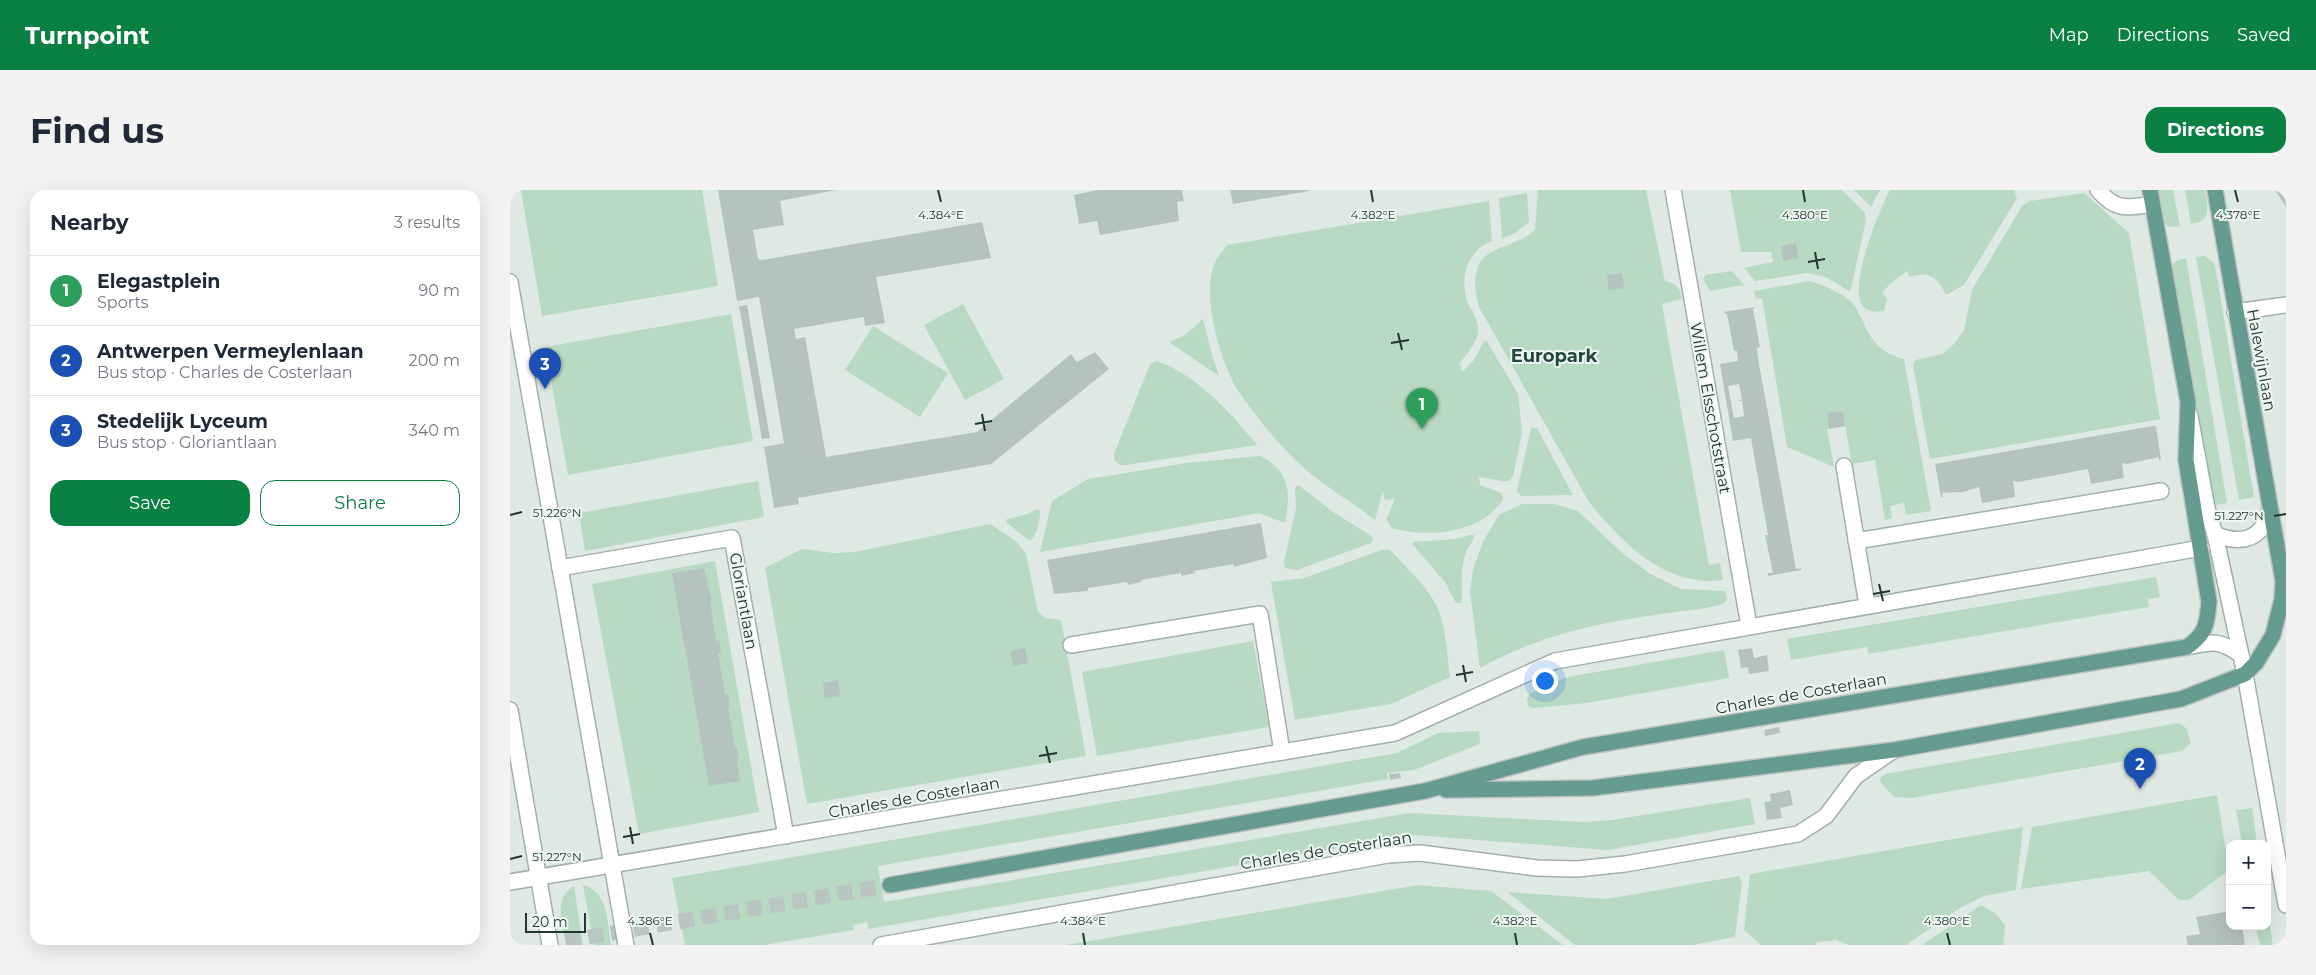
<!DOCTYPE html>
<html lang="en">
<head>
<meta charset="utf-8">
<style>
  :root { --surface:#fff; --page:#f2f2f3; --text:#1f2937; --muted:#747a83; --line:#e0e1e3; --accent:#0b8043 }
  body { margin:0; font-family:Montserrat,sans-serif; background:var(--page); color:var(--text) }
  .controls { position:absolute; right:15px; bottom:15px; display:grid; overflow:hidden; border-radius:10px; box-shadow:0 5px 20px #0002 }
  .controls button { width:45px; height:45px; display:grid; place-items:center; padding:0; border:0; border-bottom:1px solid var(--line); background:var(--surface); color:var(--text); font:25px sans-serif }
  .scale { position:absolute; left:15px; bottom:12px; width:61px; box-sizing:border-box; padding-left:5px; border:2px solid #213732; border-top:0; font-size:14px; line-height:18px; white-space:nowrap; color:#213732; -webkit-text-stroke:4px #eef6f2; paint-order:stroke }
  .you { position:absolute; left:1034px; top:490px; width:18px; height:18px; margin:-12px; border:4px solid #fff; border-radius:50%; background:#1a73e8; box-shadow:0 0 0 8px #1a73e833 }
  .badge { display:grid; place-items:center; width:32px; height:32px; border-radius:50%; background:var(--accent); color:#fff; font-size:16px; font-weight:700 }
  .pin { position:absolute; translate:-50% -41px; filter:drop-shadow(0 1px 2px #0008) }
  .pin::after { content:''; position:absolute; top:26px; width:18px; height:15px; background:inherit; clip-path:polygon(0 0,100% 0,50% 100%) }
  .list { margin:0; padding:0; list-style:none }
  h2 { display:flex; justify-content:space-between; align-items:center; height:65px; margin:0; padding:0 20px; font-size:21px }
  h2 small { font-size:16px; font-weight:400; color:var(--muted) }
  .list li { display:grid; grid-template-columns:32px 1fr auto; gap:15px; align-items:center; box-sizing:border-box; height:70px; padding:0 20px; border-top:1px solid var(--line) }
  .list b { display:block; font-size:19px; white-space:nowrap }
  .list p { margin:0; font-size:16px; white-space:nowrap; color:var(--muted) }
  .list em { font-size:16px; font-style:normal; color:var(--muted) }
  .actions { display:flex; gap:10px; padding:15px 20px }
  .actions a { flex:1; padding:11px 0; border:1px solid var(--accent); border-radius:15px; text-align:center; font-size:18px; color:var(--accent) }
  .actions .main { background:var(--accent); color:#fff }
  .map { position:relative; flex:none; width:1776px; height:755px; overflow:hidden; border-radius:15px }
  header { display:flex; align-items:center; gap:30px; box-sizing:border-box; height:70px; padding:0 25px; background:var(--accent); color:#fff }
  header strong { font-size:24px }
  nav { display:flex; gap:28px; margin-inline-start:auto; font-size:18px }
  .intro { display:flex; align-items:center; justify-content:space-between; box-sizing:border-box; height:120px; padding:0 30px }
  h1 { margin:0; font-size:35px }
  .button { padding:12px 22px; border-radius:15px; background:var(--accent); color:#fff; font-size:18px; font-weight:700 }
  main { display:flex; gap:30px; padding:0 30px }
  aside { flex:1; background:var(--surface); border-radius:15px; box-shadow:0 5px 20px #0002 }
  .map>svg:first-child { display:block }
  .green { fill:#b8d9c2 }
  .building { fill:#b4c3bd; fill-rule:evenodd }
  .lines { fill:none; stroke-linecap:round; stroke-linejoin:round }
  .major-tunnel { stroke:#b9c5c0; stroke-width:15; stroke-dasharray:15 8; stroke-linecap:butt }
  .minor-casing { stroke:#a2b0ab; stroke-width:18 }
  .major-casing { stroke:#bcc3c2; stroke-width:18 }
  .minor { stroke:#fff; stroke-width:15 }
  .major { stroke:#669c8f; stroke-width:15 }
  .ticks { fill:none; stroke:#213732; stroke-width:2 }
  .labels { text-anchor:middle; stroke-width:4; stroke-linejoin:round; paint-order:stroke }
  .street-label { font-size:16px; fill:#213732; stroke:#eef6f2 }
  .neighbourhood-label { font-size:18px; font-weight:bold; fill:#1f483e; stroke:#eef6f2 }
  .ticks-label { font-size:12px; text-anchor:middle; fill:#213732; stroke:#eef6f2; stroke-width:4; stroke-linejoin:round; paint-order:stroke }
</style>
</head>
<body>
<header>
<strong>Turnpoint</strong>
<nav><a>Map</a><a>Directions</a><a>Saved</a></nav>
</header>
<div class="intro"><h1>Find us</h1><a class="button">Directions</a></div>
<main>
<aside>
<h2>Nearby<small>3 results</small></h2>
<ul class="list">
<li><span class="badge" style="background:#2e9e5b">1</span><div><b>Elegastplein</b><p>Sports</p></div><em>90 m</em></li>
<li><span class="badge" style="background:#1a4fb4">2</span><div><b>Antwerpen Vermeylenlaan</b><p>Bus stop · Charles de Costerlaan</p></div><em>200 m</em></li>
<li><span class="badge" style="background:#1a4fb4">3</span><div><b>Stedelijk Lyceum</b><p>Bus stop · Gloriantlaan</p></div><em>340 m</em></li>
</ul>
<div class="actions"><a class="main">Save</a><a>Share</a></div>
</aside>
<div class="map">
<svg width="1776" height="755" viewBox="0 0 1776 755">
  <rect width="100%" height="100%" fill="#dfe9e4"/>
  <g class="green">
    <path d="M11,0H192L208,96L32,126Z"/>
    <path d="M1028,0H1136L1155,91C1167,94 1170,97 1172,109L1152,114L1199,375L1210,373L1213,390C1156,398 1112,353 1079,312L969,117C964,100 961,73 980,63C996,54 1010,53 1025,40Z"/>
    <path d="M1220,0H1332L1355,23L1356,30L1341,99L1339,101L1316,87L1297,83L1245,91L1234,78L1263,72L1261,62H1231Z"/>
    <path d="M1344,0H1370L1361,17Z"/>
    <path d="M1380,0H1504L1507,8L1454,95L1436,105C1428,88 1419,80 1400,87L1397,81L1380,94L1372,103L1377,108L1374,121C1366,122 1357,122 1352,115C1339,95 1369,20 1380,0Z"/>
    <path d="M1648,0H1663L1670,36L1659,37L1655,34Z"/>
    <path d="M1675,0H1695C1698,17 1702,31 1681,34Z"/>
    <path d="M1017,3L1019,32L1005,43L992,49L989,8Z"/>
    <path d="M1574,3L1619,43L1650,229L1420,269L1403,175L1406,170L1432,164L1444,154L1454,140L1462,100L1512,16L1520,11Z"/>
    <path d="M979,11L982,51C957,61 949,87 958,113C961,121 968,128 968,138C969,151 956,165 948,175H951L952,182L964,170L974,151H977L1008,204L1012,243L1003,287L999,291C989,292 980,288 969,287L970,295L992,303L993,309C972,344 917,348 882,338L876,330L885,309L875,310L873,301L865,330C842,312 816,297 794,278C770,257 747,228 729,202C711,174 694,114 702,81C704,71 711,63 717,55Z"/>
    <path d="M1695,66L1704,73L1706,81L1744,307L1729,310L1686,67Z"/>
    <path d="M1676,68L1717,313L1701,316L1661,83C1661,72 1666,70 1676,68Z"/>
    <path d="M1222,81L1234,95L1200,101L1193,89L1196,85Z"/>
    <path d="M1300,91C1311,94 1337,105 1344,115C1360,140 1359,160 1394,169L1421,321L1396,325L1394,313L1380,316L1382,328L1375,330L1365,270L1342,274L1335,235L1317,239L1324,277L1277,257L1252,108L1246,109L1244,101Z"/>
    <path d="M453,114L494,189L455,210L414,135Z"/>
    <path d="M221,124L243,251L58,285L35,157Z"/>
    <path d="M693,129L701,161L709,186L659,152L675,145Z"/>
    <path d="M363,136L438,183L410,227L335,180Z"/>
    <path d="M647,171C688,186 720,222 747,255L616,275H610L604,270V264L640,174Z"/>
    <path d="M1021,238H1027L1063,305L1011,306L1007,301Z"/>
    <path d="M750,266C780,281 781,302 775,333L749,323L530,362L542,311L578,289L677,273Z"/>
    <path d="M248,291L254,327L75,361L69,323Z"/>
    <path d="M788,295L823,322L860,345L863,348L861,353L787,380L775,378L774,372L786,318L785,298Z"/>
    <path d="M1012,314H1044L1068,321L1110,361L1139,383L1171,399L1215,401L1217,410L1213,414L1196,418C1114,429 1044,437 970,478L960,402L963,379L974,350L989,325Z"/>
    <path d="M525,320H530C531,327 526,348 520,351L496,332L497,329L518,324Z"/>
    <path d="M480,334L506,351L516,364L528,422L536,428L551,430L576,566L297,614L255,378L292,359L324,363L345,362Z"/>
    <path d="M960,345H964C964,352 958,356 956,363C950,378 952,395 952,410L950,413H946L935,392L902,354L904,352L945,349Z"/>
    <path d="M872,360H880C895,376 912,391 924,411C936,432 937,463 940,487L881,514L785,530L761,392L794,388Z"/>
    <path d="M205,371L249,622L129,644L82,394Z"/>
    <path d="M1646,387L1650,407L1638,409L1639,417L1358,464L1357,457L1281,470L1277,449Z"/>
    <path d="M743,451L759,537L587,566L572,482Z"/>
    <path d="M1214,460L1219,488L1077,513L1024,518L1019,517L1017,511L1019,504L1046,491L1063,486Z"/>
    <path d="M1669,533L1676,538L1681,553L1672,561L1401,608L1384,607L1371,593L1370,588L1375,584Z"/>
    <path d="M969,541L970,554L904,580L877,583L878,589L368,676L374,712L899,623L1073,632L1102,630L1240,608L1245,634L1097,660L904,645L358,739L357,732L343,735L344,740L254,755H175L162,688L887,563L928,543Z"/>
    <path d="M1707,605L1719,680L1679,710H1669L1639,681L1511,699L1522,637Z"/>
    <path d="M1742,618L1747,654H1732L1726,620Z"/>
    <path d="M1513,637L1506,700L1474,706L1450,718L1396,755H1339L1326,750L1307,752L1305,755H1251L1234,740L1240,684Z"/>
    <path d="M1229,686L1232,692L1225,747L1182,755H1065L997,702L1097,709Z"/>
    <path d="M73,695C99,702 97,732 101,755H84Z"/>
    <path d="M908,695L981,701L1053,755H556Z"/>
    <path d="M64,696L73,755H56C53,734 42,709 64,696Z"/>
    <path d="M1471,715L1486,724L1495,735L1493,755H1412Z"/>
    <path d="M1757,719L1763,755H1750L1746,736H1757Z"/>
  </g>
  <g class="building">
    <path d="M208,0H326L270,11L274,35L243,40L248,69L252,70L472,32L481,68L366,87L375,133L355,136L354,127L284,139L286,149L295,147L316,267L467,242L561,164L567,172L585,162L599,179L481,274L288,308L289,314L264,318L254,257L274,253L249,107L227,111Z"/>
    <path d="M588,0H672L674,11L667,12L669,31L590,45L587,31L569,34L564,5Z"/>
    <path d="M720,0H799V1L723,14Z"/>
    <path d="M1765,0H1776V17Z"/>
    <path d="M1286,53L1288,68L1273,71L1271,56Z"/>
    <path d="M1112,83L1114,98L1099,100L1097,85Z"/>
    <path d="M237,115L260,248L252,249L229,116Z"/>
    <path d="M1246,117L1243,119L1250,157L1247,158L1248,168L1286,379L1291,378V380L1258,386V383H1263L1255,345H1258L1241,248L1223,251L1210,174L1228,171L1227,161H1224L1217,124L1213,122ZM1229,194L1232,209L1228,211H1232L1234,226L1224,228L1218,196Z"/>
    <path d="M1333,221L1335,236L1319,239L1317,223Z"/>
    <path d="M1643,236H1646L1651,270H1649V267L1617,274L1612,273L1614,288L1581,294L1578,279L1508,292L1503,291L1505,307L1472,313L1469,297L1453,302L1432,303L1433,307H1431L1425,274Z"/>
    <path d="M751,333L757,368L724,377V374L684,381L685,383L671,386V383L631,390V392L618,395L617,392L578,398V401L544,404L537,370Z"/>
    <path d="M194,378L202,411H200L206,451L209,450L211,464H208L215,504H218L220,517H218L225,557H227L229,570H227L230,591L199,596L162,383Z"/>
    <path d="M515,458L518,473L503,476L500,461Z"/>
    <path d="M1242,458L1244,468L1257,465L1259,481L1239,484L1238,477L1231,478L1228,460Z"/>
    <path d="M328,490L330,506L315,508L313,493Z"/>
    <path d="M1269,537L1270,543L1255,546L1254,540Z"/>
    <path d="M890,583L891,588L880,590L879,584Z"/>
    <path d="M1280,600L1283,615L1270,618L1272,628L1257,630L1254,612L1261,611L1260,604Z"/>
    <path d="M1720,721V736H1732L1735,755H1678L1676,746L1690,744L1686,727Z"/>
  </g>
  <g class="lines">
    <path class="major-tunnel" d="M33,755L380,695"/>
    <g class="minor-casing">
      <g id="minor">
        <path d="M1163,0L1239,436"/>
        <path d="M1588,0C1606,21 1617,18 1642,14"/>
        <path d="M0,92L116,755"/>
        <path d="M1725,122L1776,115"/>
        <path d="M1680,226L1697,318L1705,344L1735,484L1776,715"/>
        <path d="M1334,276L1357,415"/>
        <path d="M1705,344C1732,356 1753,349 1760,319"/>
        <path d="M1346,351L1651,301"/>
        <path d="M50,378L222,348L276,646"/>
        <path d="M561,455L750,424L772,562"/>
        <path d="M1677,457C1702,452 1709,449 1731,465"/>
        <path d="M0,520L40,755"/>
        <path d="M0,692L885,543L1045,471L1691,358"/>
        <path d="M371,755L878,665L910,663L1027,678L1067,679L1115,674L1288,644L1316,626L1346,586L1384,560"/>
      </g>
    </g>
    <g class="major-casing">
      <g id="major">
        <path d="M936,600L1082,598L1384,560L1671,509L1735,484L1746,473L1763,445L1772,409L1773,391L1705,0"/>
        <path d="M380,695L915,601L1073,557L1677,457C1696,444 1697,434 1699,412L1676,270L1678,212L1640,0"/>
      </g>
    </g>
    <use href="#minor" class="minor"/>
    <use href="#major" class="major"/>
  </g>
  <path class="ticks" d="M428,0L431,12M861,0L863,12M1293,0L1295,12M1725,0L1728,12M1305,62L1308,79M1298,72L1315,69M888,143L892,160M881,153L899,150M472,224L475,241M465,234L482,231M0,325L12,322M1764,326L1776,324M1369,394L1373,411M1363,404L1380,401M953,475L956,492M946,485L963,482M536,556L540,573M529,566L547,563M120,637L123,654M113,647L130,644M0,669L12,666M140,743L143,755M573,743L575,755M1005,743L1007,755M1437,743L1440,755"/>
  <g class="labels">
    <g class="street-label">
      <text transform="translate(1752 170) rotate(80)" y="6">Halewijnlaan</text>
      <text transform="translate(1201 218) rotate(80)" y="6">Willem Elsschotstraat</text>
      <text transform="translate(234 411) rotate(80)" y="6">Gloriantlaan</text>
      <text transform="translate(1291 503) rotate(-10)" y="6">Charles de Costerlaan</text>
      <text transform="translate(404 607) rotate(-10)" y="6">Charles de Costerlaan</text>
      <text transform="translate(816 660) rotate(-9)" y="6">Charles de Costerlaan</text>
    </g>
    <g class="neighbourhood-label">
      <text x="1044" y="172">Europark</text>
    </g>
  </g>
  <g class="ticks-label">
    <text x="431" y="29">4.384°E</text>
    <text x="863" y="29">4.382°E</text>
    <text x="1295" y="29">4.380°E</text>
    <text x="1728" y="29">4.378°E</text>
    <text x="47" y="327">51.226°N</text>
    <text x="1729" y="330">51.227°N</text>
    <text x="47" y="671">51.227°N</text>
    <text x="140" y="735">4.386°E</text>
    <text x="573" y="735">4.384°E</text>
    <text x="1005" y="735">4.382°E</text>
    <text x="1437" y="735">4.380°E</text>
  </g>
</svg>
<div class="controls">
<button>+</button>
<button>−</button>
</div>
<div class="scale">20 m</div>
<div class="you"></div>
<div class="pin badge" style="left:912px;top:239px;background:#2e9e5b">1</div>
<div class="pin badge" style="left:1630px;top:599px;background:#1a4fb4">2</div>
<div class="pin badge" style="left:35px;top:199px;background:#1a4fb4">3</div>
</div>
</main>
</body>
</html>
